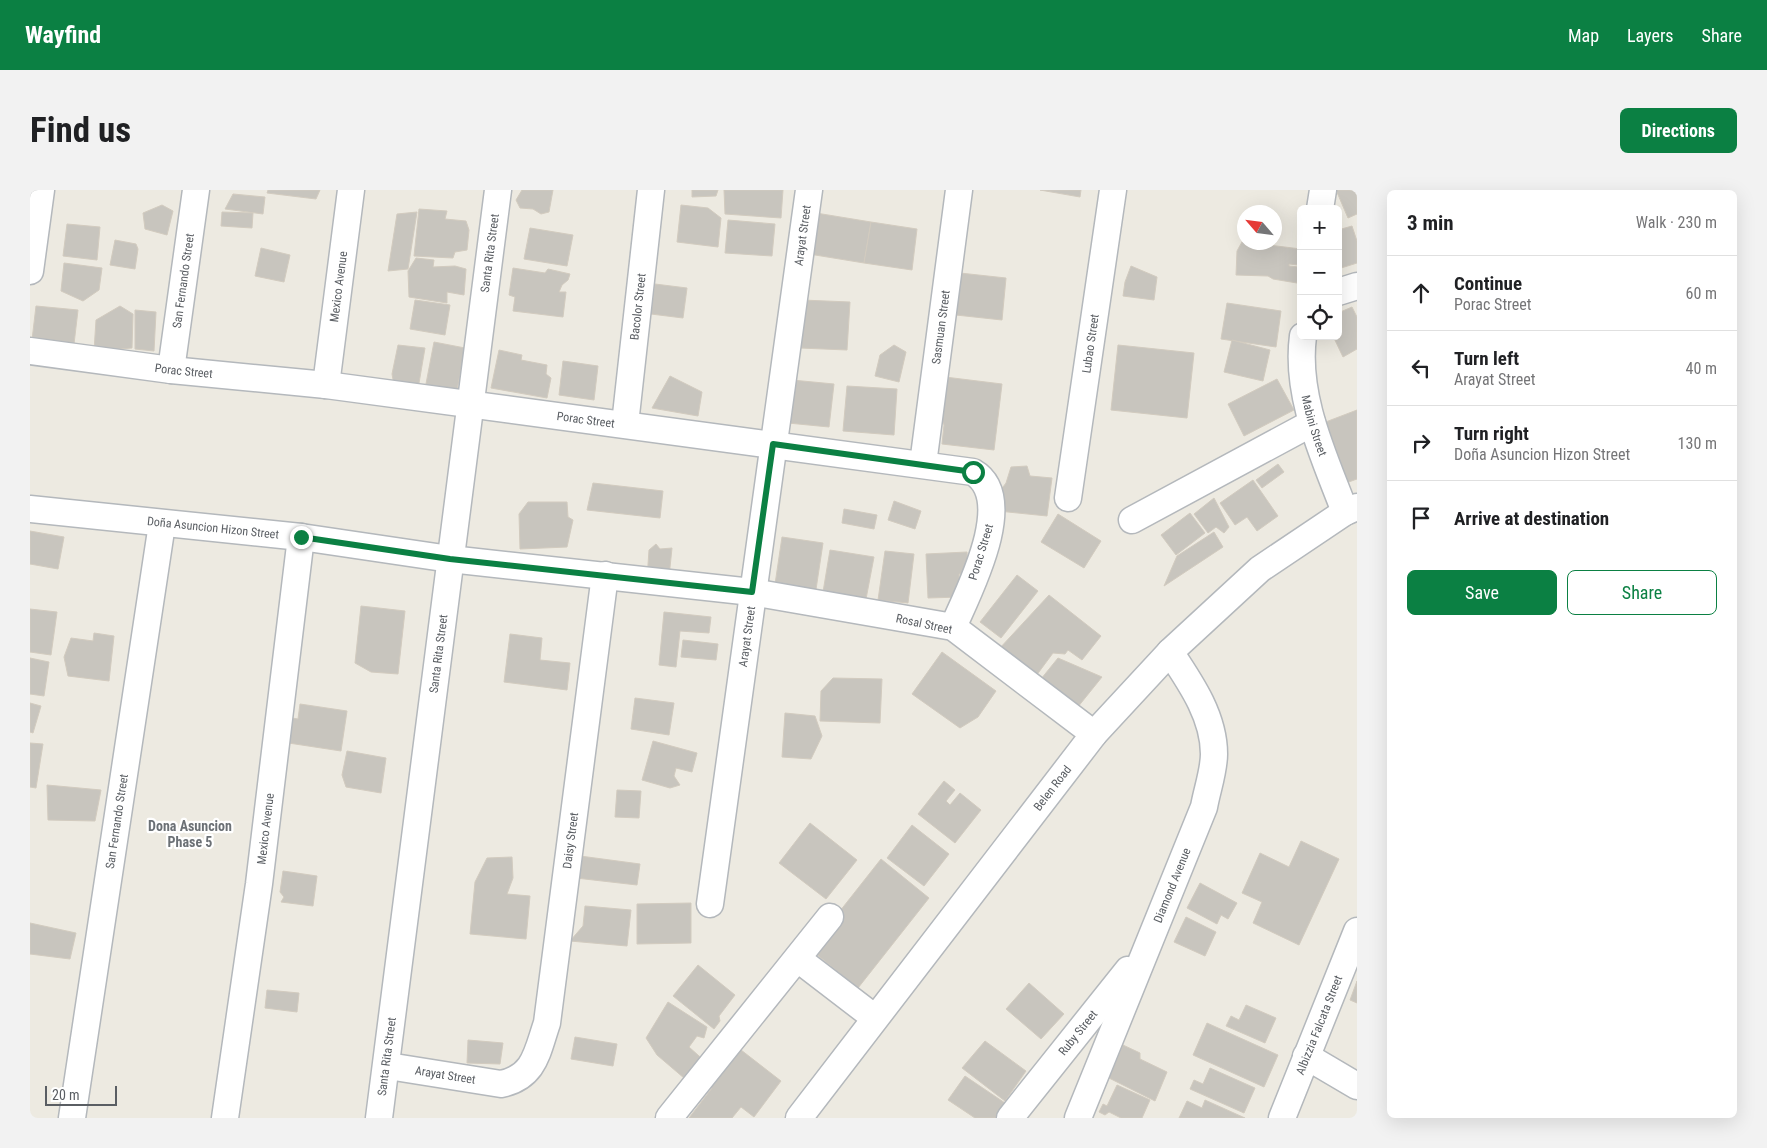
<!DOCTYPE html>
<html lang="en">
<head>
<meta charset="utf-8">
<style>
  :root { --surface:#fff; --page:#f2f2f2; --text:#202124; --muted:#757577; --line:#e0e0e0; --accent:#0b8043 }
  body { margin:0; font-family:"Roboto Condensed",sans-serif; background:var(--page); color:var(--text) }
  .controls { position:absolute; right:15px; top:15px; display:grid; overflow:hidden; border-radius:8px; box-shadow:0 5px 20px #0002 }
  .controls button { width:45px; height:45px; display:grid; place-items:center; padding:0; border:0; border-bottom:1px solid var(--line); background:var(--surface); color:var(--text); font:25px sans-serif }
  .compass { position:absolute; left:1207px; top:15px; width:45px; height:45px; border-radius:50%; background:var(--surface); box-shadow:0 5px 20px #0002; rotate:298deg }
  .scale { position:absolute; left:15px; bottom:12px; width:72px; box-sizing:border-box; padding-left:5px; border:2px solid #5a5e63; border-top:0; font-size:14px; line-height:18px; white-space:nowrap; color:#5a5e63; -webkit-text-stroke:4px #fff; paint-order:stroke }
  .stop { position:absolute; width:15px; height:15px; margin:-11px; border:4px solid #0b8043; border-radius:50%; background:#fff }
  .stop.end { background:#0b8043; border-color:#fff; box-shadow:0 1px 5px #0008 }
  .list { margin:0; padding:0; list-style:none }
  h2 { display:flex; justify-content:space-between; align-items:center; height:65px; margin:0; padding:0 20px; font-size:21px }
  h2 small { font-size:16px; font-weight:400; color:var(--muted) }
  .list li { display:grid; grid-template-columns:32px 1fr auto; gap:15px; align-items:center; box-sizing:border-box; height:75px; padding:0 20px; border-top:1px solid var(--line) }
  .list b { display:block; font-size:19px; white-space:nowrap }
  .list p { margin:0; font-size:16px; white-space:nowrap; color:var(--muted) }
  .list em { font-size:16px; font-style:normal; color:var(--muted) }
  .actions { display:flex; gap:10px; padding:15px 20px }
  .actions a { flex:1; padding:11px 0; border:1px solid var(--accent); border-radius:8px; text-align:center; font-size:18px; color:var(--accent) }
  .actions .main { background:var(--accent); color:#fff }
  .icon { flex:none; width:28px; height:28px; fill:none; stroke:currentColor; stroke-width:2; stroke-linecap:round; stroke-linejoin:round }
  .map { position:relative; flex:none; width:1327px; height:928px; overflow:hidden; border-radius:8px }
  header { display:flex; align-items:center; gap:30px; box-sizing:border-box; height:70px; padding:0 25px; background:var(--accent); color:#fff }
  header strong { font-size:24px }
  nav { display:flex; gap:28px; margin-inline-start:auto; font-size:18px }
  .intro { display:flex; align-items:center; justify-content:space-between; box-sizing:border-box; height:120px; padding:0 30px }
  h1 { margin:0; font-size:35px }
  .button { padding:12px 22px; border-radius:8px; background:var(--accent); color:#fff; font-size:18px; font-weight:700 }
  main { display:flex; gap:30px; padding:0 30px }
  aside { flex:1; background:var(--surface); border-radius:8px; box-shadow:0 5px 20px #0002 }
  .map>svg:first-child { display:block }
  .building { fill:#c8c5be; stroke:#d2cbbf }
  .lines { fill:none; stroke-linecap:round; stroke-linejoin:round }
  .minor-casing { stroke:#b4b8bc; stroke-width:29 }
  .minor { stroke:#fff; stroke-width:26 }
  .route { stroke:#0b8043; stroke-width:6 }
  .labels { text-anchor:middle; stroke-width:4.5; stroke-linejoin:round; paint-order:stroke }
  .street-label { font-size:12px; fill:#5a5e63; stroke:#fff }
  .neighbourhood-label { font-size:14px; font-weight:bold; fill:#6b7075; stroke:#fff }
</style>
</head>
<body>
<header>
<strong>Wayfind</strong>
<nav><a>Map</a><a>Layers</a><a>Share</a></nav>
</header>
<div class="intro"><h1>Find us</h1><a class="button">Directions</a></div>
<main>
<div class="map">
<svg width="1327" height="928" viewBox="0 0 1327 928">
  <rect width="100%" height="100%" fill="#edeae1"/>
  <g class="building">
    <path d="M238,0H290L286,9L237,3Z"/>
    <path d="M492,0H523L519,22L511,24L503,19L490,18L486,10Z"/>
    <path d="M662,0H688L686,6L662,7Z"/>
    <path d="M694,0H753L751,28L695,24Z"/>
    <path d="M1010,0H1051L1050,7Z"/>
    <path d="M1306,0H1327V24L1318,28Z"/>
    <path d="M203,4L235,7L233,24L195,19Z"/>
    <path d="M132,15L143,21L137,45L115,39L113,23Z"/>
    <path d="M651,15L678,18L691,28L688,57L647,52Z"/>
    <path d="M389,19L417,21L415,29L436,31L439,40L437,60L425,62L423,68L384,66Z"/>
    <path d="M192,22L223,23L222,38L191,36Z"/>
    <path d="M387,22L378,79L358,81L367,24Z"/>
    <path d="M786,23L841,32L834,73L779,64Z"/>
    <path d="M698,30L745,34L742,66L695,63Z"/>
    <path d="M841,32L887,39L882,80L834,73Z"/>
    <path d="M37,34L70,37L67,70L33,66Z"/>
    <path d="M1322,36L1327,51V73L1308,79V40Z"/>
    <path d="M500,38L543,45L537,76L494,69Z"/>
    <path d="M85,50L106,54L108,59L105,79L80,75Z"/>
    <path d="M1213,50L1214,52L1271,59L1268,75L1259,74V76L1269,77L1267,93L1243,89L1238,86L1206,85L1207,61Z"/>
    <path d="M231,58L260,65L254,92L225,86Z"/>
    <path d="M386,68L404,70L403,77L425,76L436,79L434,105L417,102V113L379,107L378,81Z"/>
    <path d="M34,73L72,78L69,100L53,111L31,101Z"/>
    <path d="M1101,76L1127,87L1124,110L1093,106L1095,92Z"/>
    <path d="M483,78L515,83L518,79L540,84L538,90L532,95L529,102H536L533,127L483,121L485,107L479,105Z"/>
    <path d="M930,83L976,88L972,130L926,125Z"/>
    <path d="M625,94L657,98L653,128L621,124Z"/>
    <path d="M385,110L420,115L415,145L380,139Z"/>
    <path d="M772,110L820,112L817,160L770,158Z"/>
    <path d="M1197,113L1251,121L1246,157L1191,149Z"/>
    <path d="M6,116L48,120L44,154L2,150Z"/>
    <path d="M90,116L103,124L102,158L64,161L66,130Z"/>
    <path d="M1322,117L1327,127V159L1313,167L1303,146H1308V123Z"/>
    <path d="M105,120L126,122L124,161L105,159Z"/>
    <path d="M1202,150L1240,160L1233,191L1194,182Z"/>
    <path d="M404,152L435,158L426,205L395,199Z"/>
    <path d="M368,155L395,158L388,199L364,195L362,184Z"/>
    <path d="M864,155L876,162L869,192L845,186L850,165Z"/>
    <path d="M1088,155L1164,163L1157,228L1081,220Z"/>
    <path d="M469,160L492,165L491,170L517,175L516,184L521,188L517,208L461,198Z"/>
    <path d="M533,171L568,176L564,210L529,205Z"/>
    <path d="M640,186L672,202L668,226L622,218Z"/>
    <path d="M915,187L972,194L964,260L912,254L914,235L911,228Z"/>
    <path d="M1247,189L1264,220L1214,246L1198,214Z"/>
    <path d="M762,190L804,194L799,237L758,233Z"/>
    <path d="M817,196L867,199L864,245L813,241Z"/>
    <path d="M1327,220V289L1316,293L1293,233Z"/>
    <path d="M1248,274L1254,282L1232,298L1226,290Z"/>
    <path d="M997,276L1000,286L1022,288L1017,326L968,321L970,301L976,293L981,277Z"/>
    <path d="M1223,290L1248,326L1227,341L1217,327L1205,335L1190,313Z"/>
    <path d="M563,293L633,301L630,328L557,320Z"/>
    <path d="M1184,308L1199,337L1194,343L1186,337L1178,343L1164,324Z"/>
    <path d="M864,311L891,321L885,339L858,330Z"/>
    <path d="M498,312H537L538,327L543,330L537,357L490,359L489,324Z"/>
    <path d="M814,319L847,325L844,339L812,333Z"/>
    <path d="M1160,323L1175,343L1146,365L1131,345Z"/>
    <path d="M1028,324L1071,351L1054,378L1011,352Z"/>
    <path d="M0,341L34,347L28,379L0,374Z"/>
    <path d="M1184,342L1193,357L1134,396L1147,366Z"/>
    <path d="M752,347L793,353L785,406L744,401Z"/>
    <path d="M626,354L630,359L642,358L639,387L617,389L619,360Z"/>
    <path d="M800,360L844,367L836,409L793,402Z"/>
    <path d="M855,361L884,364L878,413L848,410Z"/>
    <path d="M937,362L938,383L929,384L930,407L898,408L896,364Z"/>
    <path d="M987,385L1008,401L971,448L950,432Z"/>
    <path d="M1019,405L1071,446L1052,470L1038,460L1035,464L1023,463L1003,490L969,459Z"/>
    <path d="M331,416L375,421L368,484L341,482L325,473Z"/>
    <path d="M0,419L27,422L21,465L0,462Z"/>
    <path d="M634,422L681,427L679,443L650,441L646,477L629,475Z"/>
    <path d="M64,443L84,446L79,491L38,486L34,467L41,448L63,451Z"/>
    <path d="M480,444L512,448L510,470L540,473L537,500L474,492Z"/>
    <path d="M653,450L688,454L686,470L651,467Z"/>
    <path d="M912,462L966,501L948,527L930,538L882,504Z"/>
    <path d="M0,468L19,472L14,506L0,504Z"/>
    <path d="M1028,468L1072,487L1047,518L1011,489Z"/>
    <path d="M803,488L852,489L850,533L790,531L791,501Z"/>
    <path d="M605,508L644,513L639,545L601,539Z"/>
    <path d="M0,513L11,516L3,543L0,542Z"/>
    <path d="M270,514L317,521L311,561L252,552L256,527L268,529Z"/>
    <path d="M755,523L785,526L792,546L781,569L752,567Z"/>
    <path d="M623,551L667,563L662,582L646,578L644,586L650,595L640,598L612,590Z"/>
    <path d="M0,553L13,554L6,598L0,597Z"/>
    <path d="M317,561L356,568L351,603L316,597L312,585Z"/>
    <path d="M914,591L925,600L916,611L920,615L930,603L951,620L925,653L888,624Z"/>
    <path d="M17,595L71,600L65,631L18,630Z"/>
    <path d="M587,600L611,601L609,628L585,627Z"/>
    <path d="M780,633L827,670L796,709L749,673Z"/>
    <path d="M882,635L919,664L894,696L857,668Z"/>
    <path d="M1271,651L1309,669L1269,755L1223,733L1232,712L1212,703L1230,663L1259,677Z"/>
    <path d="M550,666L610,674L607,695L546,688Z"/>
    <path d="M482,667L483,688L477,704L500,706L496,749L440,744L445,692L457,668Z"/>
    <path d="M851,669L899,708L828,798L780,759Z"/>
    <path d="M253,681L287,686L283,716L251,712L254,707L250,702Z"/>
    <path d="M1170,693L1207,713L1198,729L1191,725L1187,734L1157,718Z"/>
    <path d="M661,713V753L607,754V714Z"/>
    <path d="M555,716L601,720L597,756L540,751L553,736Z"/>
    <path d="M1156,727L1186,742L1175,766L1144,752Z"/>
    <path d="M0,733L46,743L40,769L0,764Z"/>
    <path d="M668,775L705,805L689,826L690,831L684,839L643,806Z"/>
    <path d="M1327,791V813L1320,810Z"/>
    <path d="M999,793L1034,824L1011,849L976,819Z"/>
    <path d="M237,800L269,803L267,822L235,818Z"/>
    <path d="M638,812L677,837L674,848L667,846L659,857L678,874L661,894L627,865L616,848Z"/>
    <path d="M1216,815L1246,828L1235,853L1196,836L1201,826L1209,830Z"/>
    <path d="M1177,833L1248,865L1234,897L1163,865Z"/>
    <path d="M545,847L587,854L583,876L541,869Z"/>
    <path d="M438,850L473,853L470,874L437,873Z"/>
    <path d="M955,851L996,881L975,911L932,878Z"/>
    <path d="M702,853L751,891L724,927L711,917L702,928H659L682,898L675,889Z"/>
    <path d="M1093,855L1110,863V869L1137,882L1125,911L1079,888Z"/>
    <path d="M1180,878L1225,898L1214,923L1160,899L1164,890L1173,894Z"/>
    <path d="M935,886L975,913L965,928H945L918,910Z"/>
    <path d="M1087,895L1120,910L1112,928H1091L1079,922L1075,925L1069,922L1073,914L1077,916Z"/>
    <path d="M1175,910L1215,928H1149L1157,911L1172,918Z"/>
  </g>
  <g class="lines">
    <g class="minor-casing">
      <g id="minor">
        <path d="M1290,19L1293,0"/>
        <path d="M0,81L11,0"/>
        <path d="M1308,102L1327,96"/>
        <path id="s1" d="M1273,146C1265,207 1294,266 1315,322"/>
        <path id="s2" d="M0,161L141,180L296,195L943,282C988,308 938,403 923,437"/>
        <path id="s3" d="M141,180L166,0"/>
        <path id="s4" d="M296,195L321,0"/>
        <path id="s5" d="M595,234L621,0"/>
        <path id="s6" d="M893,274L929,0"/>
        <path id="s7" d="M1038,308L1083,0"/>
        <path id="s8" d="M0,319L271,347L420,369L722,402L923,437L1064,544"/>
        <path d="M1102,330L1282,233"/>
        <path id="s9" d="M680,714L779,0"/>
        <path d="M768,769L845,828"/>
        <path d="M1276,866L1327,896"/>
        <path id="s10" d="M358,876L471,894C505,887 507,862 517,833L575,385"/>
        <path id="s11" d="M42,928L132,334"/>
        <path id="s12" d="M195,928L229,694L271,347"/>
        <path id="s13" d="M349,928L468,0"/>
        <path d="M639,928L800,727"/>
        <path id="s14" d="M769,928L1064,544L1140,462L1230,379L1315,322L1327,317"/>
        <path id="s15" d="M980,928L1098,780"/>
        <path id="s16" d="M1048,928L1174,617C1177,600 1184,581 1184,564C1184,526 1160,492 1140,462"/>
        <path id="s17" d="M1252,928L1327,741"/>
      </g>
    </g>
    <use href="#minor" class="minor"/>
  </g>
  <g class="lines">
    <path class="route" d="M271,347L420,369L722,402L743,254L943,282"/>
  </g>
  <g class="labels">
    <g class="street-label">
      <text dy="4" stroke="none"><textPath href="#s9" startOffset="675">Arayat Street</textPath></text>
      <text dy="4" stroke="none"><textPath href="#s13" startOffset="872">Santa Rita Street</textPath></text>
      <text dy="4" stroke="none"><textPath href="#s3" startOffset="90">San Fernando Street</textPath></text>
      <text dy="4" stroke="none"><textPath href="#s4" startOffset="99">Mexico Avenue</textPath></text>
      <text dy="4" stroke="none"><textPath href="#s5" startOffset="118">Bacolor Street</textPath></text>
      <text dy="4" stroke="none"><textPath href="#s6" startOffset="138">Sasmuan Street</textPath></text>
      <text dy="4" stroke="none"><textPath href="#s7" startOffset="156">Lubao Street</textPath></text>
      <text dy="4" stroke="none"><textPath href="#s2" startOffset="155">Porac Street</textPath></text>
      <text dy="4" stroke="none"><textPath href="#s2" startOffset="560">Porac Street</textPath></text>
      <text dy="4" stroke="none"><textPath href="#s1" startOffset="91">Mabini Street</textPath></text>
      <text dy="4" stroke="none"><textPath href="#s8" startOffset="184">Doña Asuncion Hizon Street</textPath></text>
      <text transform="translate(951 362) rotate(-73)" y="4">Porac Street</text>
      <text transform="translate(894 434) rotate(12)" y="4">Rosal Street</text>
      <text dy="4" stroke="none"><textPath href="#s9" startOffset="270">Arayat Street</textPath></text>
      <text dy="4" stroke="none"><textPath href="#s13" startOffset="468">Santa Rita Street</textPath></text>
      <text dy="4" stroke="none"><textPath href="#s14" startOffset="416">Belen Road</textPath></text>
      <text dy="4" stroke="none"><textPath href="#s11" startOffset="300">San Fernando Street</textPath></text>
      <text dy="4" stroke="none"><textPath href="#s12" startOffset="292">Mexico Avenue</textPath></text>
      <text dy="4" stroke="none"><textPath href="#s10" startOffset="380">Daisy Street</textPath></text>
      <text dy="4" stroke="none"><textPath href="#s16" startOffset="251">Diamond Avenue</textPath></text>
      <text dy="4" stroke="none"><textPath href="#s17" startOffset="100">Albizzia Falcata Street</textPath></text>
      <text dy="4" stroke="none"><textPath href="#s15" startOffset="109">Ruby Street</textPath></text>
      <text dy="4" stroke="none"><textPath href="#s13" startOffset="62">Santa Rita Street</textPath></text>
      <text dy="4" stroke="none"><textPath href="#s10" startOffset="58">Arayat Street</textPath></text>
    </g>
    <g class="neighbourhood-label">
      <text x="160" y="641">Dona Asuncion<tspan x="160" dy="16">Phase 5</tspan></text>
    </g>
  </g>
</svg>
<div class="controls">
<button>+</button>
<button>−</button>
<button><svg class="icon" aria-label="locate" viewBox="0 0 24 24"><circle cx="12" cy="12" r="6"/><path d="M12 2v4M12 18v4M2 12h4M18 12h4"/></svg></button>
</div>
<svg class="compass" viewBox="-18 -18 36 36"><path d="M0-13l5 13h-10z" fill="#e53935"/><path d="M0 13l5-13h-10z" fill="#757577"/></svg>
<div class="scale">20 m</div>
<div class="stop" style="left:943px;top:282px"></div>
<div class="stop end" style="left:271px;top:347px"></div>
</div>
<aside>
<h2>3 min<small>Walk · 230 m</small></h2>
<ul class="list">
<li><svg class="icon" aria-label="ahead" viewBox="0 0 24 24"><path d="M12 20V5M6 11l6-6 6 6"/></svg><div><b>Continue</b><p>Porac Street</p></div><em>60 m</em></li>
<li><svg class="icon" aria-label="left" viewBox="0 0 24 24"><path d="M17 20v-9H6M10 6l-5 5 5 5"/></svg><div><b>Turn left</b><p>Arayat Street</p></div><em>40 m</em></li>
<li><svg class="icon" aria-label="right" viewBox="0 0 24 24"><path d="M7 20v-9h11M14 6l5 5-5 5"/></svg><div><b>Turn right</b><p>Doña Asuncion Hizon Street</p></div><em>130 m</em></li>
<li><svg class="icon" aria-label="arrive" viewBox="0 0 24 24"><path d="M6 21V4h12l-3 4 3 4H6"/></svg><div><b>Arrive at destination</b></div></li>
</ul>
<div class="actions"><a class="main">Save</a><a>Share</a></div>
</aside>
</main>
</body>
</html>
